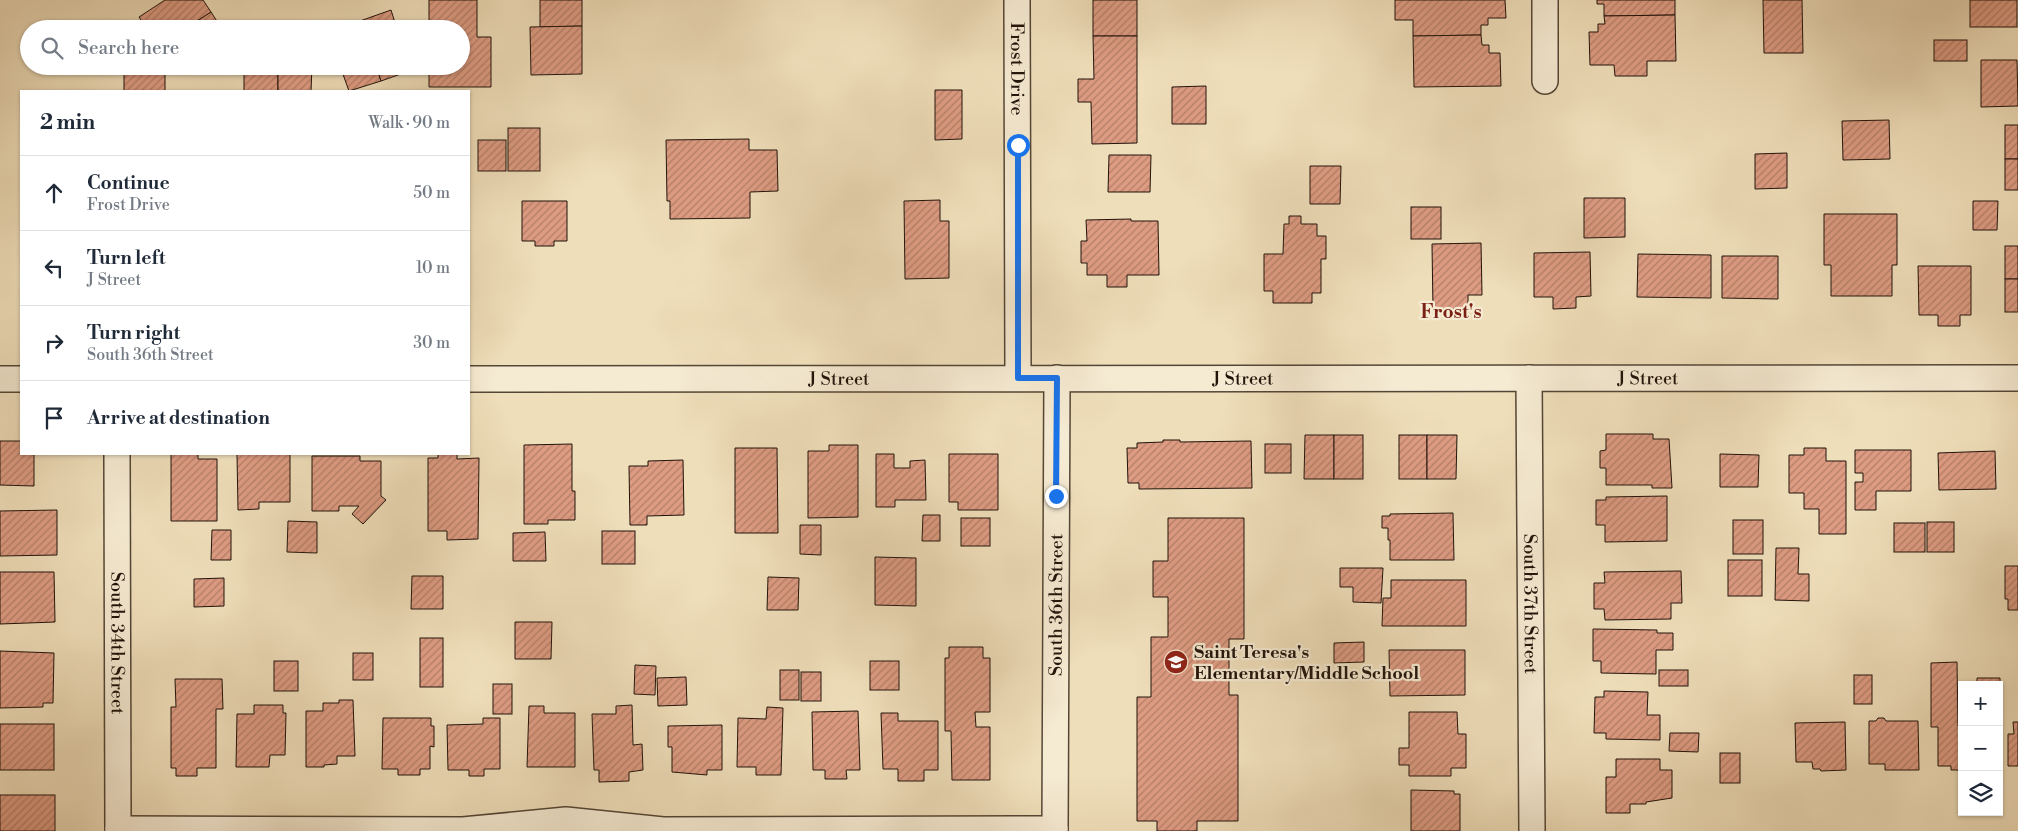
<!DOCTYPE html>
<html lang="en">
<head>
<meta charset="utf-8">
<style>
  :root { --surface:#fff; --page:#f6f6f7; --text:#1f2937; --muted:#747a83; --line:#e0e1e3 }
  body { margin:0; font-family:"Libre Bodoni",serif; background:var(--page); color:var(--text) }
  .controls { position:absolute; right:15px; bottom:15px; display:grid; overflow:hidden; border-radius:0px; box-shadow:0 1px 4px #0004 }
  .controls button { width:45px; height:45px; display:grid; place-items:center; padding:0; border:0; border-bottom:1px solid var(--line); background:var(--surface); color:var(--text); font:25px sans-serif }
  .stop { position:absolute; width:15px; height:15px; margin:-11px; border:4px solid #1a73e8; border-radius:50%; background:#fff }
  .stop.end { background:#1a73e8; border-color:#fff; box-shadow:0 1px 5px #0008 }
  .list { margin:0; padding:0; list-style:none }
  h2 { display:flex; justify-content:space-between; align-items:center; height:65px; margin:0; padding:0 20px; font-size:21px }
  h2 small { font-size:16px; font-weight:400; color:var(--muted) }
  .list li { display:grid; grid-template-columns:32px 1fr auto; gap:15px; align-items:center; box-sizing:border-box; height:75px; padding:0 20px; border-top:1px solid var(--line) }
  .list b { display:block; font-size:19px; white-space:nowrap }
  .list p { margin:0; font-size:16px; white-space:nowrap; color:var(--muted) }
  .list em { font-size:16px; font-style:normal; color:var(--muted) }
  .icon { flex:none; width:28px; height:28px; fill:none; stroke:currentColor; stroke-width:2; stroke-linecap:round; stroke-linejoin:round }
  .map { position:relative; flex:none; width:2018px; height:831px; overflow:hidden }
  .search { position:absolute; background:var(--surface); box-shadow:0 1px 4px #0004; left:20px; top:20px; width:450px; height:55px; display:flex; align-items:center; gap:12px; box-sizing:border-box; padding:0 18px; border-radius:28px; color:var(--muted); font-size:19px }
  .panel { position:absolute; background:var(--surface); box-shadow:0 1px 4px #0004; left:20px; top:90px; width:450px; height:365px; border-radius:0px }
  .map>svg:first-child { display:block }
  .building { fill:url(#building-hatch); stroke:#21130a }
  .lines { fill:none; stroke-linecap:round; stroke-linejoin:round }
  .minor-casing { stroke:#544636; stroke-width:28 }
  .minor { stroke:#f5ead2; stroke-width:25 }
  .route { stroke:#1a73e8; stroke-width:6 }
  .labels { text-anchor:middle; stroke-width:4.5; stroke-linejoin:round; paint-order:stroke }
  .street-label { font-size:18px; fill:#21130a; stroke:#f5ead2 }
  .poi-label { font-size:18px; font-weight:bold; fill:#21130a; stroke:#f5ead2; text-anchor:start }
  .neighbourhood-label { font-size:19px; font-weight:bold; fill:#7a1f14; stroke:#f5ead2 }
</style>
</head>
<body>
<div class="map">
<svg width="2018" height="831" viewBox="0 0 2018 831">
  <defs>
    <pattern id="building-hatch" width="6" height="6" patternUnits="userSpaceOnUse" patternTransform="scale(1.25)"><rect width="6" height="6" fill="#de9c83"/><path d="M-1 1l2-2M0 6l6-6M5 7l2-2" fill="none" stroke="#b47e69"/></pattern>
  </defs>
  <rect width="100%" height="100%" fill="#efdeba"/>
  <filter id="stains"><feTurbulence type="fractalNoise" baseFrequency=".004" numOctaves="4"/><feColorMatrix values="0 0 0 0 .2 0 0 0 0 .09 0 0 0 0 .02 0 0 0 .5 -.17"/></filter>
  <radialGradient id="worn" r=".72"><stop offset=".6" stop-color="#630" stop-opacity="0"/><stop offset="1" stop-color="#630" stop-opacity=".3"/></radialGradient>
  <g class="building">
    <path d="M165,0H203L211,12L185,29H147L139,17Z"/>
    <path d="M429,0H477V37H491V87H429V66H461V29H429Z"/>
    <path d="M540,0H582V26L540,27Z"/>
    <rect x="1093" y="0" width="44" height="36"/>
    <path d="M1395,0H1505L1506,18H1488V25H1481V35L1413,36V20H1395Z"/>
    <path d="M1597,0H1675V15L1604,16V4H1597Z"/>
    <path d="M1763,0H1802L1803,53H1764Z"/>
    <rect x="1970" y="0" width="47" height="27"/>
    <path d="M391,10L397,29H363L360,21Z"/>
    <path d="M211,12L222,29H185Z"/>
    <path d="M1675,15L1676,61H1647V76H1615L1614,65H1590L1589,32H1598V24H1605L1604,16Z"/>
    <path d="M360,21L363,29H338Z"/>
    <path d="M582,26V74L531,75L530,27Z"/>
    <path d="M1481,35L1482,45H1489V53H1500L1501,86L1414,87L1413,36Z"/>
    <path d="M1093,36H1137V143L1092,144L1091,102H1078V79H1094Z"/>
    <rect x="1934" y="40" width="33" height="21"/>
    <path d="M1981,60H2017L2018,106L1981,107Z"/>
    <rect x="244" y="66" width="34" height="25"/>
    <path d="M278,66H312L311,91H278Z"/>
    <path d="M340,66H376L381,81L349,91Z"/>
    <path d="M376,66H411L412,70L381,81Z"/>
    <path d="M124,71L165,72V91H124Z"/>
    <path d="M1206,86V124H1172V87Z"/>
    <path d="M935,90H962V139L935,140Z"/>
    <path d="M1889,120L1890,159L1843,160L1842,121Z"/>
    <rect x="2005" y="125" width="13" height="34"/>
    <rect x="508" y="128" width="32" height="43"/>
    <path d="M749,139V150H777L778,191L750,192V218L670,219V201H667L666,140Z"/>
    <rect x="478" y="140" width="28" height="31"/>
    <path d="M1787,153V188L1755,189V154Z"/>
    <path d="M1109,155H1151L1150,192H1108Z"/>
    <rect x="2005" y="159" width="13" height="31"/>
    <path d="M1310,166H1341L1340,204H1310Z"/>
    <path d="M1584,198H1625V237L1584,238Z"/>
    <path d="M940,200V221H949V278L905,279L904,201Z"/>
    <path d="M522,201H567V241H554V246H535V241H522Z"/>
    <path d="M1973,201H1998L1997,230H1973Z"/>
    <rect x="1411" y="207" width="30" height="32"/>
    <path d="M1824,214H1897V265H1892V296H1831V265H1824Z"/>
    <path d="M1289,216H1301V224H1317V236H1326V259H1321V293H1312V303H1273V291H1264V254H1283L1284,224H1289Z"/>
    <path d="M1131,219V221H1158L1159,275H1127V287H1107V275H1087V263H1081V241H1087L1086,220Z"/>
    <path d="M1481,243L1482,295H1468V309H1433L1432,244Z"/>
    <rect x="2005" y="246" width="13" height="33"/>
    <path d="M1590,252L1591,296L1576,297V308L1553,309V297H1534V253Z"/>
    <path d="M1638,254L1711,255V298L1637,297Z"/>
    <path d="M1722,256H1778V299L1722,298Z"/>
    <path d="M1918,266H1971V315H1960V326H1938V315H1919Z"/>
    <rect x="2005" y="279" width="13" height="33"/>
    <path d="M1606,434H1653V439H1669L1672,488H1652V485H1606V468H1600V451L1606,450Z"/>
    <path d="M1305,435H1334V479H1304Z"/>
    <rect x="1334" y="435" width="29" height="44"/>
    <rect x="1399" y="435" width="28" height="44"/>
    <path d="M1427,435H1457L1456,479H1427Z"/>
    <path d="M1163,440H1180V442L1251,441L1252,488L1139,489V483H1128L1127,448H1137V443L1163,442Z"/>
    <path d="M0,441H21V454H34V486L0,485Z"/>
    <path d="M572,444V491H575V520H548V524H524V445Z"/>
    <rect x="1265" y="444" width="26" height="29"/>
    <path d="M829,445H858V517L808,518V451H829Z"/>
    <path d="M735,448H777L778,533H735Z"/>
    <path d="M1804,448H1826V461H1846V534H1819V509H1804V493H1789V455H1804Z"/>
    <path d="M1855,450H1911V491H1876V510H1855V482H1863V473H1855Z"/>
    <path d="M1995,451L1996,489L1939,490L1938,453Z"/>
    <path d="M171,454H198V459H217V521H171Z"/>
    <path d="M237,454H290V502H259V509L238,510Z"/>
    <path d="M438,454H457V459L479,458L478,539L447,540V531H428V458H438Z"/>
    <path d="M876,454H894V468H910V461L925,460L926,500H895V507H876Z"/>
    <path d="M949,454H998V510H958V502H949Z"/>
    <path d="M1720,454L1759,455L1758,487H1720Z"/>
    <path d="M312,456H360V461H381V496L386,500L363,524L352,514L359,506H339V511H312Z"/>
    <path d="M683,460L684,515L647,516V525H630L629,466H648V461Z"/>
    <path d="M1667,496V541L1605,542V525H1596V500H1606V497Z"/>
    <path d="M57,510V555L0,556V511Z"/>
    <path d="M1453,513L1454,560H1390V540H1388V528H1382V516H1390V514Z"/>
    <path d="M923,515H940V541H922Z"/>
    <rect x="961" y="518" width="29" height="28"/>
    <path d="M1168,518H1244V639H1229V695H1238V821H1197V831H1157V821H1137V697H1151V637H1168V597H1153V561H1168Z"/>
    <rect x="1733" y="520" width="30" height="34"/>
    <path d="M288,521L317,522V553L287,552Z"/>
    <rect x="1927" y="522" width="27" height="30"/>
    <rect x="1894" y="523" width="31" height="29"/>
    <path d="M800,525H821V555L800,554Z"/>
    <path d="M212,530H231V560H211Z"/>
    <rect x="602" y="531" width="33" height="33"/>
    <path d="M545,532L546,561H513V533Z"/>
    <path d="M1776,548H1799L1798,574H1809V601L1775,600Z"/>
    <path d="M875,557L916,558V606L875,605Z"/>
    <rect x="1728" y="560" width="34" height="36"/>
    <path d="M2005,566H2018V610H2008V599H2005Z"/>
    <path d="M1340,568H1383L1381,603L1353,602V587H1340Z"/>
    <path d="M1681,571L1682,603H1671V619L1605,620L1604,609H1594V583H1605L1604,572Z"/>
    <path d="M0,572H54L55,622L0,624Z"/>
    <path d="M412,576H443V609H411Z"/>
    <path d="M768,577L799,578L798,610H767Z"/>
    <path d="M224,578V606L194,607V579Z"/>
    <path d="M1391,580H1466V626H1382L1383,598H1391Z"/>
    <path d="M515,622H552L551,659H515Z"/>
    <path d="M1593,629L1657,630V633H1673V650H1656V674L1601,673V661H1593Z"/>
    <rect x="420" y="638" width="23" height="49"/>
    <path d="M1364,642V662L1334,663V643Z"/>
    <path d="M949,647H983V658H990V712H975L976,727H990V780H952L951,731H945V658H949Z"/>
    <path d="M1389,650H1465V695L1390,696Z"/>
    <path d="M0,651L54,653L53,703H43V707L0,708Z"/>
    <rect x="353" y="653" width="20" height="27"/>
    <rect x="274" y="661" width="24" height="30"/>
    <rect x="870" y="661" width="29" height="29"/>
    <path d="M1957,662L1958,726H1962V770H1951V766H1938V727H1931V663Z"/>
    <path d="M635,665L656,666L655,695L634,694Z"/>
    <rect x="780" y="670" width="19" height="30"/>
    <rect x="1659" y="670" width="29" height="16"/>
    <rect x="801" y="672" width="20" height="29"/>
    <rect x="1854" y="675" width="18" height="29"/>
    <path d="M686,677L687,705L658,706L657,678Z"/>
    <path d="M1977,678H2000V713L1999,685H1977Z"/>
    <path d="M175,679H222L223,709H216V768H197V776H176V768H171V707H176Z"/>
    <rect x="493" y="684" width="19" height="30"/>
    <path d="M1604,691L1648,692L1647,715H1660V740L1606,739V733H1594L1595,697H1604Z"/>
    <path d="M339,700H353L355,756H337V764L324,765V767H306V711H323V703H339Z"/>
    <path d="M254,705H283V713H286L285,755H270L269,767H236L237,714H254Z"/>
    <path d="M632,705L633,745L642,744L643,770L629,772V781L599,782V770H594L592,714H616V706Z"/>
    <path d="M529,706H544V713H575V767H527Z"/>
    <path d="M767,707L783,708L781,775H756V767H737L738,718L766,719Z"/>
    <path d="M858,711L860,770H846L847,779H825V770H813L812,712Z"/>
    <path d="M1409,712H1457L1458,734H1466V768H1451V776H1409V765H1399V748H1409Z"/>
    <path d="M881,713H898V721H938V770H924V781H898V769H883Z"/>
    <path d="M383,718H431V726H434V747L430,746V769H420V775H398V769H382Z"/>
    <path d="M483,718H500V769H484V776H469V770H448L447,725L483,724Z"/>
    <path d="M1878,718H1884L1886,721H1918L1919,770H1885V764H1869V721H1876Z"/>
    <path d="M1845,722L1846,770L1821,771L1820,769H1813L1812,762H1796L1795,723Z"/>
    <path d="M2013,722H2018V766H2008V734H2014Z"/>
    <rect x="0" y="724" width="54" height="46"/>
    <path d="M722,725V770H707V775L672,772V747H668V726Z"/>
    <path d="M1670,733H1699L1698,752L1669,751Z"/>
    <rect x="1720" y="753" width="20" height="30"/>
    <path d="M1616,759H1660V770H1672V798L1646,802V804H1630V813H1606V777H1616Z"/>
    <path d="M1411,790L1454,791V794H1460V831H1411Z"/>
    <rect x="0" y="795" width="55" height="36"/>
  </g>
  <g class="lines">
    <g class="minor-casing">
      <g id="minor">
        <path id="s1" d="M1017,0L1018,378"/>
        <path d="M1545,0V81"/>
        <path id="s2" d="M1529,378L1532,831"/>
        <path d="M0,379H21"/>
        <path id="s3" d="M469,379L2018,378"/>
        <path id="s4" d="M117,454L118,831"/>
        <path d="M118,829L463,830L566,820L663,830L1055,829"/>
        <path id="s5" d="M1055,831L1057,378"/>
      </g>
    </g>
    <use href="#minor" class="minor"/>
  </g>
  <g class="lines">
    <path class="route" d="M1018,145V378H1057L1056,496"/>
  </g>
  <defs>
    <g id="school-disc" transform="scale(1.25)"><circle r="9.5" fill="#8f2418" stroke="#f5ead2"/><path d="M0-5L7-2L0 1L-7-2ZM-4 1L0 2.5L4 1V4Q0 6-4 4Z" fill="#fff"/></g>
  </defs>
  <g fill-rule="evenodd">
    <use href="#school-disc" x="1176" y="662"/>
  </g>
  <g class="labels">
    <g class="street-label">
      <text dy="6" stroke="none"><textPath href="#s1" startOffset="69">Frost Drive</textPath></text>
      <text dy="6" stroke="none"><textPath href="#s3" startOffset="774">J Street</textPath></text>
      <text dy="6" stroke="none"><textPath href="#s3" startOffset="1179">J Street</textPath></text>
      <text dy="6" stroke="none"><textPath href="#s3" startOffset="370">J Street</textPath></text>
      <text dy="6" stroke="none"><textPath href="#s5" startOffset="226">South 36th Street</textPath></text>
      <text dy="6" stroke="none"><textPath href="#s2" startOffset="226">South 37th Street</textPath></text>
      <text dy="6" stroke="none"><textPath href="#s4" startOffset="189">South 34th Street</textPath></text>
    </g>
    <g class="poi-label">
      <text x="1194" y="658">Saint Teresa's<tspan x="1194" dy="21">Elementary/Middle School</tspan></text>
    </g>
    <g class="neighbourhood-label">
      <text x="1451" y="318">Frost's</text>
    </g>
  </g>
  <rect width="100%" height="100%" filter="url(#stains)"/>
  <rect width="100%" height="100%" fill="url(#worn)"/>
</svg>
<div class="controls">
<button>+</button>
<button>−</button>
<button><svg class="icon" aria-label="layers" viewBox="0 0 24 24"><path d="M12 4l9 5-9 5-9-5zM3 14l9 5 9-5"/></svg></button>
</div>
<div class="stop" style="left:1018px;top:145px"></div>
<div class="stop end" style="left:1056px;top:496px"></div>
<div class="search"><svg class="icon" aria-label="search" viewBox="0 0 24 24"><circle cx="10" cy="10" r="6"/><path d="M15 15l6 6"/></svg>Search here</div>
<section class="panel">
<h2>2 min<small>Walk · 90 m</small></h2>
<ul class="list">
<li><svg class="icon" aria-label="ahead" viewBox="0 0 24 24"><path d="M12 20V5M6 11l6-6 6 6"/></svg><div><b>Continue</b><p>Frost Drive</p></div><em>50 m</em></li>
<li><svg class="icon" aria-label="left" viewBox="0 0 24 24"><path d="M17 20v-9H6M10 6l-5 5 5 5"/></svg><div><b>Turn left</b><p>J Street</p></div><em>10 m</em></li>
<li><svg class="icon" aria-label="right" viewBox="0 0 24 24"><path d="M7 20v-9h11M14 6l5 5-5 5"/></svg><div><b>Turn right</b><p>South 36th Street</p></div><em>30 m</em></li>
<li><svg class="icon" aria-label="arrive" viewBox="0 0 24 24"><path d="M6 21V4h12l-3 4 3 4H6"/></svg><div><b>Arrive at destination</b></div></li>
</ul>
</section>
</div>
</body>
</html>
